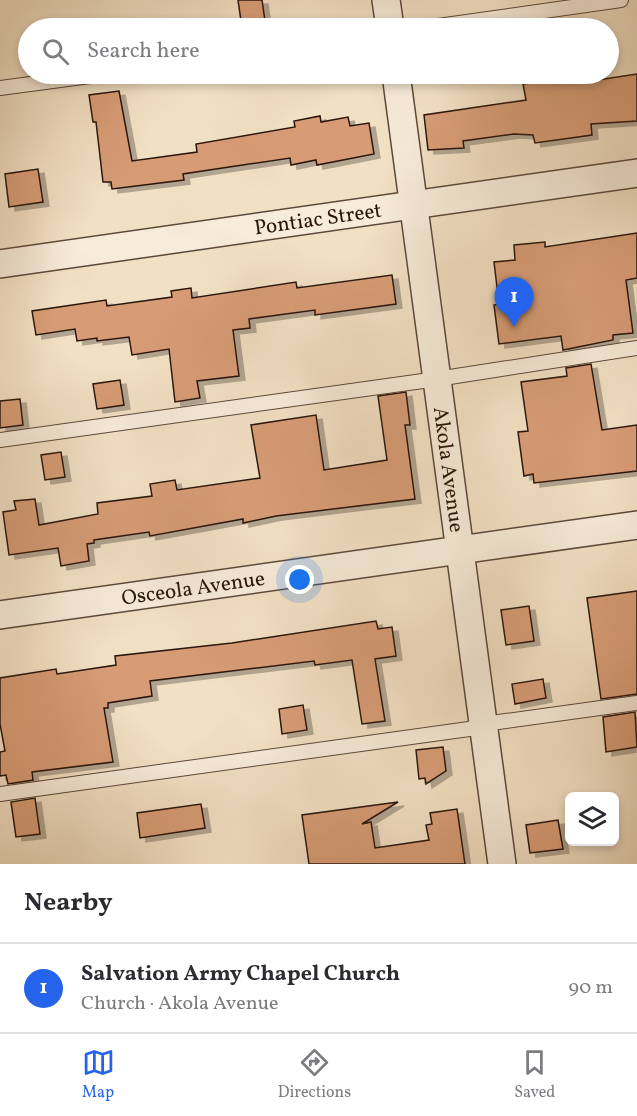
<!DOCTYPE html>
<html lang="en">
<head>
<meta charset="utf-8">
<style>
  :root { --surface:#fff; --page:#f2f2f3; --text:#2b2b33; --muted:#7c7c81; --line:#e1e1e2; --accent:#2563eb }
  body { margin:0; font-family:Vollkorn,serif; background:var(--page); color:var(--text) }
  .controls { position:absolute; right:18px; bottom:18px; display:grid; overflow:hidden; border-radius:9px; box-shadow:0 3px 9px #0003 }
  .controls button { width:54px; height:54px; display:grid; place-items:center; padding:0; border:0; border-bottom:2px solid var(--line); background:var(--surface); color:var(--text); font:30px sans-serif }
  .you { position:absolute; left:300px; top:580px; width:21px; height:21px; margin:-15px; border:4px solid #fff; border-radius:50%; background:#1a73e8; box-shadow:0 0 0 9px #1a73e833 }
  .badge { display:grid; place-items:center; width:39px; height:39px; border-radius:50%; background:var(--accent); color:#fff; font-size:20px; font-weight:700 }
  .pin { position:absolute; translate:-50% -50px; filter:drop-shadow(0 2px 3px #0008) }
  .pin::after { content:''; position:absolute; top:32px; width:21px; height:18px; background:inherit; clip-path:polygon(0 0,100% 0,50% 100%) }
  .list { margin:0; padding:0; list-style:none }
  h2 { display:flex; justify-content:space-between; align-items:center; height:78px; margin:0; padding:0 24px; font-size:26px }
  h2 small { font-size:20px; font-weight:400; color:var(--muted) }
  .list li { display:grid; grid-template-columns:39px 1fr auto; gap:18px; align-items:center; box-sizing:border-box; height:90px; padding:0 24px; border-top:2px solid var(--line) }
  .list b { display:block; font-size:22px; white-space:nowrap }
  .list p { margin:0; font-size:20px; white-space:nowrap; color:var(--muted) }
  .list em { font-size:20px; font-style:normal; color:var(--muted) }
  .icon { flex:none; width:33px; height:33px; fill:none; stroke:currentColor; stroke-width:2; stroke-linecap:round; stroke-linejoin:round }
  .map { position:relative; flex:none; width:637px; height:864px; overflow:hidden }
  .search { position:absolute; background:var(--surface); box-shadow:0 3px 9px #0003; left:18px; right:18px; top:18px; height:66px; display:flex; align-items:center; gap:15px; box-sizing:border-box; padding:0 21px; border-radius:33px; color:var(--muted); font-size:22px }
  .sheet { height:168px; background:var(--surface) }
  nav { display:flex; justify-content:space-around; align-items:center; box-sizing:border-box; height:84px; border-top:2px solid var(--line); background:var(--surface); font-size:16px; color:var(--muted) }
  nav a { display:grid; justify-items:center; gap:3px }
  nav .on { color:var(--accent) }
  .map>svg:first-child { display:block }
  .building { fill:#d79c76; stroke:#2a150c; stroke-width:1.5; filter:url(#shadow) }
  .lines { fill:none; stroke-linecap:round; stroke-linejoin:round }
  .lane-casing { stroke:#5c483a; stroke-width:16 }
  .street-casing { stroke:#5c483a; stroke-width:30 }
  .lane { stroke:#f7ebd9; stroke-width:14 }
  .street { stroke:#f7ebd9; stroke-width:27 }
  .labels { text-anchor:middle; stroke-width:4.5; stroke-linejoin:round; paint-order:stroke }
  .street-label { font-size:21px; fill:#2a150c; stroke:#f7ebd9 }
</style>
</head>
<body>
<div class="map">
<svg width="637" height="864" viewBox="0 0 637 864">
  <defs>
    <filter id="shadow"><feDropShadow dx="6" dy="4" stdDeviation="0" flood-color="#0004"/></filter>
  </defs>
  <rect width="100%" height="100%" fill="#f2e0c4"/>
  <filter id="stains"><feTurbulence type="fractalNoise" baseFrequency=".00333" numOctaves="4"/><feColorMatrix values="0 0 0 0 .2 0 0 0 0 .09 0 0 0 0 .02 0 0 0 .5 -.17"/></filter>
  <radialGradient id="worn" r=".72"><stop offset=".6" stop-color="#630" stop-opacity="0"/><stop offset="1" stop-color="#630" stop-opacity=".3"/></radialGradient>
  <g class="building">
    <path d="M238,0H262L266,28H242Z"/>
    <path d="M637,74V121L591,124L592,135L535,143L533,135L514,134L463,141L464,148L428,150L424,115L526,100L523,84L585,75V82Z"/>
    <path d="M119,91L132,161L197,152L196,144L295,127L294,121L320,116L321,122L348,117L350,126L369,123L374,154L317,165L316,160L291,165L290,158L183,174L184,180L112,189L111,182H103L96,122H93L89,95Z"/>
    <path d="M38,169L43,202L9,207L5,174Z"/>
    <path d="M637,233V278L626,280L633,333L613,335V340L563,350L561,336L499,344L494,305L499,304L494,262L515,260L514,245L545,242V247Z"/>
    <path d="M392,275L396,304L315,315V310L249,319L250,328L233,330L239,376L197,381L200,398L175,402L169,349L132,355L129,337L97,341V338L77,341L75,329L36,335L32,311L106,300L107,306L172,297L171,291L191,288L192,298L296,282L297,288Z"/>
    <path d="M591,364L602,430L637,425V471L534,483L533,474L524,476L518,432L528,431L521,382L567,376L566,368Z"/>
    <path d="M120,380L124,405L97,409L93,384Z"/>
    <path d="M406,392L410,425H405L415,499L276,516L243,523V519L150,536L149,532L94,540V543L87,544L89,561L61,566L58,548L9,555L3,512L16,510L14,501L35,499L39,525L98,514L97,503L152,496L150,484L175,480L177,490L260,478L251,425L316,415L324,470L387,460L378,396Z"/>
    <path d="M20,399L23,425L0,428V401Z"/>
    <path d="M61,452L65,477L45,480L41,455Z"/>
    <path d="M637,591V694L601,699L587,598Z"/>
    <path d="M529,606L534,641L506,645L501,610Z"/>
    <path d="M376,621L378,629L392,627L396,656L375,659L385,721L362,724L352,660L315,665L314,661L150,681L152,696L108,703V708H104L113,762L32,772L33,780L8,784L6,775L0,776V752L5,751L0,724V678L56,669L57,674L116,665L115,656L232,643Z"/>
    <path d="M543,679L546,698L515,704L512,684Z"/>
    <path d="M303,705L307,730L282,734L279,709Z"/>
    <path d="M635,712L637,747L606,752L603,717Z"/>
    <path d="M443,747L446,771L426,784L425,778L419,779L416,750Z"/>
    <path d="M35,798L40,834L16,837L11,802Z"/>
    <path d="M398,802L362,824L371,822L375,848L429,840L426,825L432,824L430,813L457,809L465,864H309L302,815Z"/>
    <path d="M201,804L205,828L140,838L137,813Z"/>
    <path d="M558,820L563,849L530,853L526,825Z"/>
  </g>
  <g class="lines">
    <g class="lane-casing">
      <g id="lane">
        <path d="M424,28L621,0"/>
        <path d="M0,88L105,74"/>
        <path d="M0,440L437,379L637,348"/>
        <path d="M0,794L469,729L484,724L637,703"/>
      </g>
    </g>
    <g class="street-casing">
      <g id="street">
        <path d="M386,0L390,28"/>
        <path id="s1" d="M396,74L502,864"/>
        <path id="s2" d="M0,264L637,173"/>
        <path id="s3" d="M0,615L637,525"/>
      </g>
    </g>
    <use href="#lane" class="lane"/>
    <use href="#street" class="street"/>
  </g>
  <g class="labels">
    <g class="street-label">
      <text dy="7" stroke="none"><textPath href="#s2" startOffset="321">Pontiac Street</textPath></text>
      <text dy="7" stroke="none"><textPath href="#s1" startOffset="399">Akola Avenue</textPath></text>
      <text dy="7" stroke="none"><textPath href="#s3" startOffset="195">Osceola Avenue</textPath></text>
    </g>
  </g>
  <rect width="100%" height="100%" filter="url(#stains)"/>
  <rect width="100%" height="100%" fill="url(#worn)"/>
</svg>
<div class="controls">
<button><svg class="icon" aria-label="layers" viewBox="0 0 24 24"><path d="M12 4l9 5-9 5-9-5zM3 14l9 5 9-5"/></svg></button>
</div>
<div class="you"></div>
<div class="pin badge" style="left:514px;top:327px">1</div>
<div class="search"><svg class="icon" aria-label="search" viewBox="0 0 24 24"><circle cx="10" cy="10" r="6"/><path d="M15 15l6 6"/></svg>Search here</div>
</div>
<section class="sheet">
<h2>Nearby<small></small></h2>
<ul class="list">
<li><span class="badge">1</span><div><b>Salvation Army Chapel Church</b><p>Church · Akola Avenue</p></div><em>90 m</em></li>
</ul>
</section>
<nav>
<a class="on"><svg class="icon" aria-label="map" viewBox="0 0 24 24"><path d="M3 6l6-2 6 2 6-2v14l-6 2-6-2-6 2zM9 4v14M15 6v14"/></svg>Map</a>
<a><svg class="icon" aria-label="directions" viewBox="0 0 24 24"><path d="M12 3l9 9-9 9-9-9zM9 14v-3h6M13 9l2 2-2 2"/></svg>Directions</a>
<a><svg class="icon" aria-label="saved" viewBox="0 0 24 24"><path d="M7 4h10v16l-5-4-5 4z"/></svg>Saved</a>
</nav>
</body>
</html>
